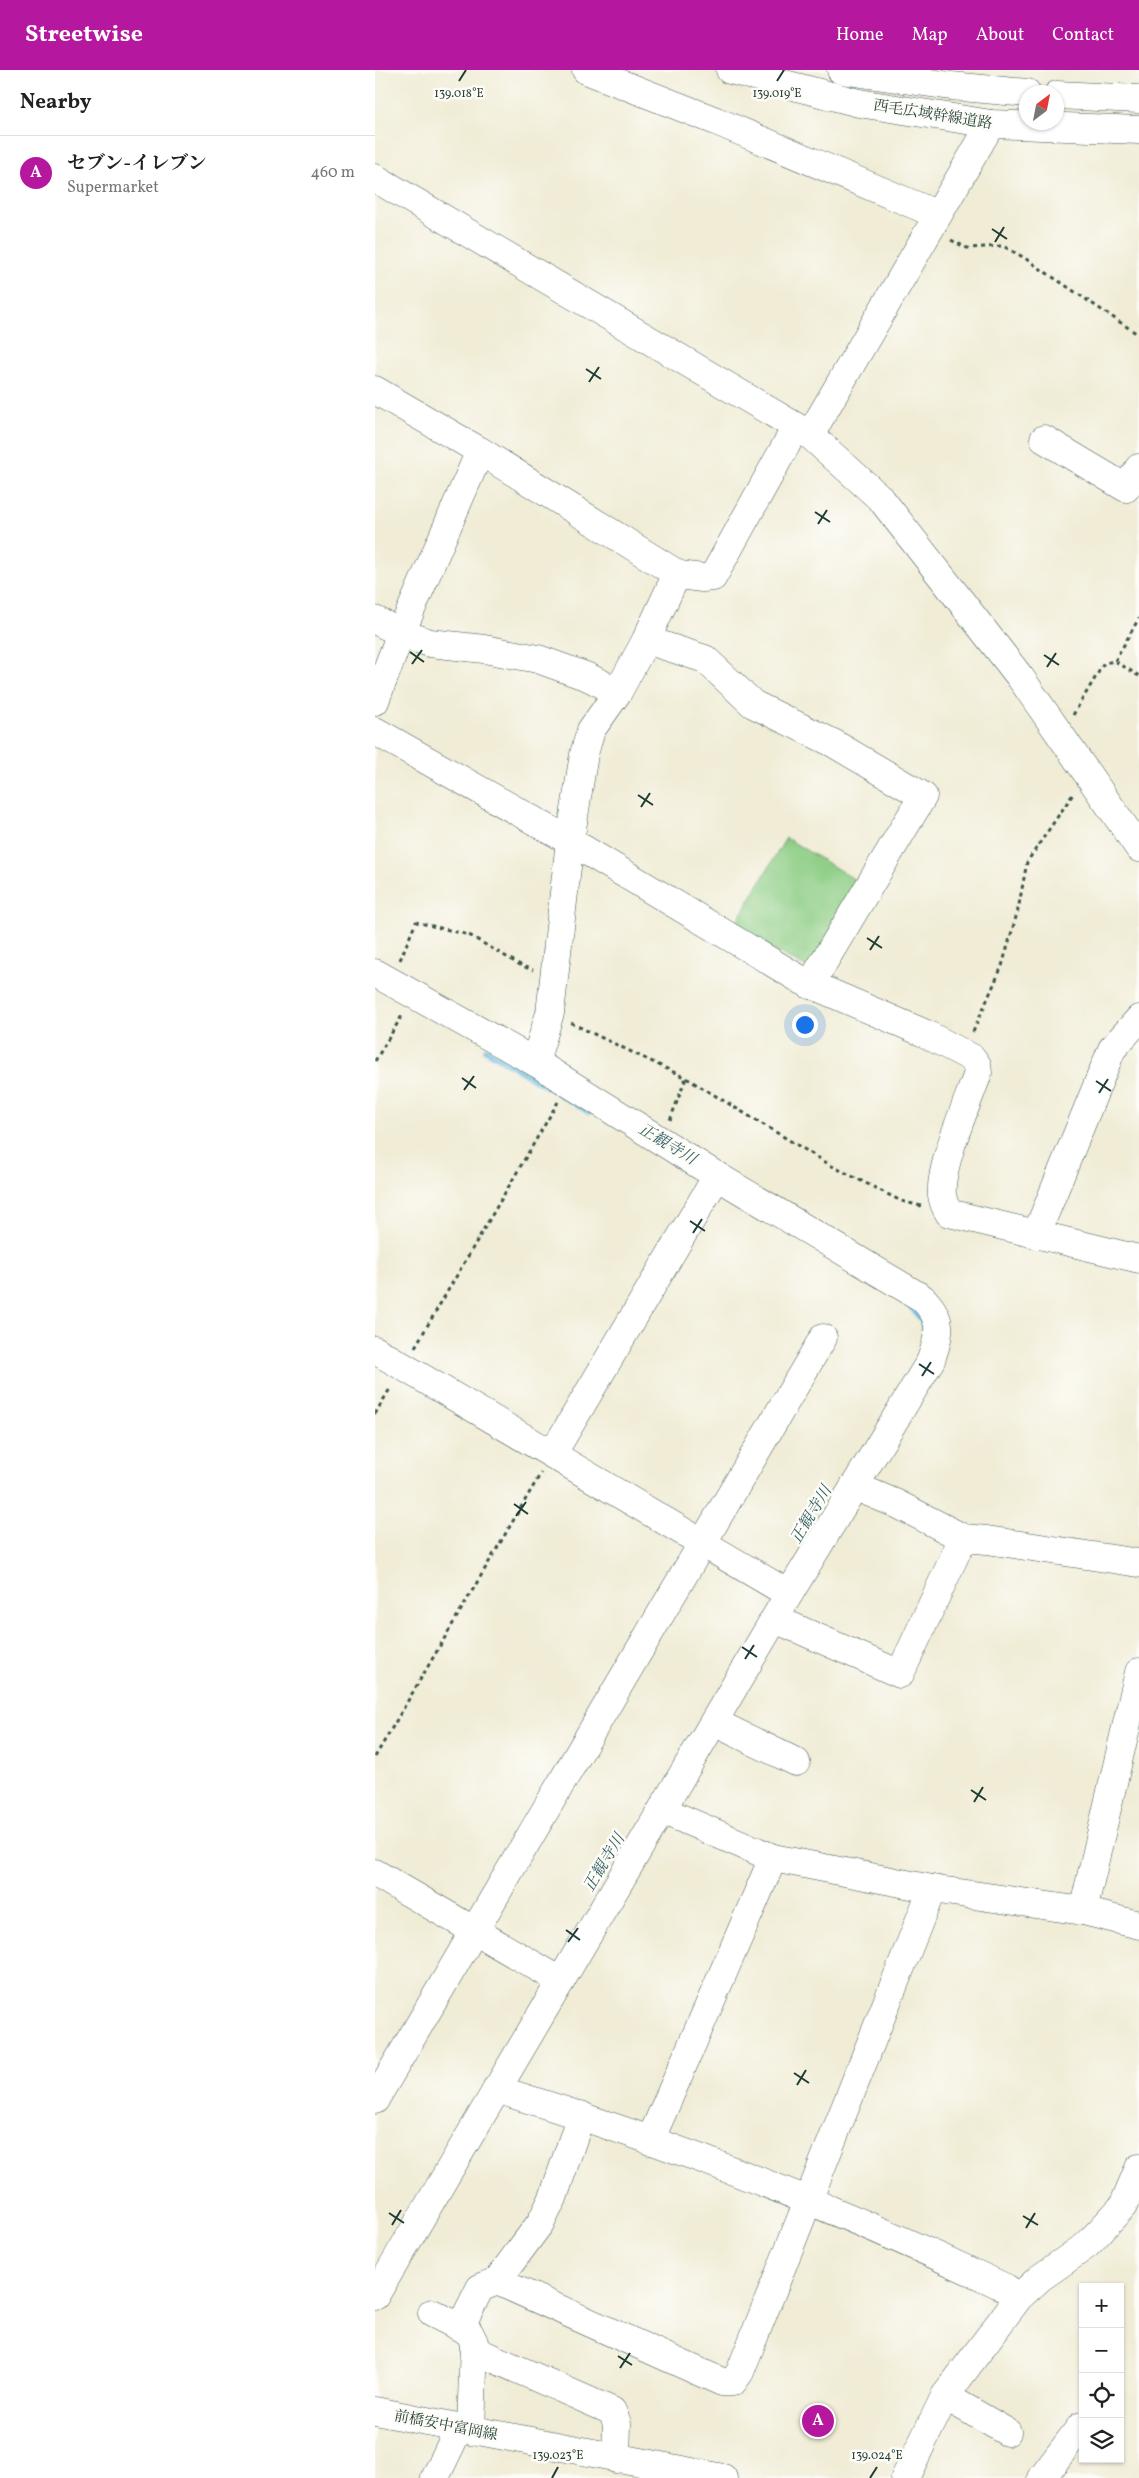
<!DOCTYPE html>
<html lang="en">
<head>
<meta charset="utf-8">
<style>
  :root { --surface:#fff; --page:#f2f2f2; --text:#222; --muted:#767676; --line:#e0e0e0; --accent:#b5179e }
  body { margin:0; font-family:Vollkorn,"Noto Serif JP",serif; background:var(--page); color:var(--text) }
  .controls { position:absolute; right:15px; bottom:15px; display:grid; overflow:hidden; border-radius:0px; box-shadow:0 1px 4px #0004 }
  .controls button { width:45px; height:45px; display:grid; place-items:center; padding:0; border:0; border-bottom:1px solid var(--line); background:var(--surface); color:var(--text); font:25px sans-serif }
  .compass { position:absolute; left:644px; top:15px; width:45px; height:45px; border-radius:50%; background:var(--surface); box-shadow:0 1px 4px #0004; rotate:32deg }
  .you { position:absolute; left:429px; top:954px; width:18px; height:18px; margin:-12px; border:4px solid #fff; border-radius:50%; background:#1a73e8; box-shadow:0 0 0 8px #1a73e833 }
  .badge { display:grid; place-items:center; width:32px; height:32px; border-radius:50%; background:var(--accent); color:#fff; font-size:16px; font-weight:700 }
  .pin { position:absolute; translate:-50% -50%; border:2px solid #fff; box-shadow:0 1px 5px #0006 }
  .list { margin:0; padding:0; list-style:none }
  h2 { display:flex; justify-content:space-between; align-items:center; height:65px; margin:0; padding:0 20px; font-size:21px }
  h2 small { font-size:16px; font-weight:400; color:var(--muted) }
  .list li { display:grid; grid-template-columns:32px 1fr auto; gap:15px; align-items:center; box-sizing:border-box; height:75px; padding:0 20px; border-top:1px solid var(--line) }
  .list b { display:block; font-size:19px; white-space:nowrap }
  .list p { margin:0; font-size:16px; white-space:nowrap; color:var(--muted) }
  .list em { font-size:16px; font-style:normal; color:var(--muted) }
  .icon { flex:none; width:28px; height:28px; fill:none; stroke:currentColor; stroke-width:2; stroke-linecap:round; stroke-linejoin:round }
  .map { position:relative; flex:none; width:764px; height:2408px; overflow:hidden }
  header { display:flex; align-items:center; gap:30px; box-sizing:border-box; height:70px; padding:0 25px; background:var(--accent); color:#fff }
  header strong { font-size:24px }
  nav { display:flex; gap:28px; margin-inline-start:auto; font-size:18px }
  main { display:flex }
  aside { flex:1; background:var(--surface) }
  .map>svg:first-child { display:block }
  .green { fill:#8ece86; stroke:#56865d }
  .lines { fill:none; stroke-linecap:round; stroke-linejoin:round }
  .stream { stroke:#65bae1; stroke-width:6 }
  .minor-casing { stroke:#3e574c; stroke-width:29 }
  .major-casing { stroke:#3e574c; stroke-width:29 }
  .path { stroke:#3e574c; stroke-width:3; stroke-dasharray:4 4; stroke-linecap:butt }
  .minor { stroke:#fff; stroke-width:28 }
  .major { stroke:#fff; stroke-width:28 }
  .ticks { fill:none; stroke:#1f3d34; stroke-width:2 }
  .labels { text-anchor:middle; stroke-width:5; stroke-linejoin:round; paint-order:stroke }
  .street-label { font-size:15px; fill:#1f3d34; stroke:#fdfcf7 }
  .water-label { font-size:16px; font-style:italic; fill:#346268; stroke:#fdfcf7 }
  .ticks-label { font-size:12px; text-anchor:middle; fill:#1f3d34; stroke:#fdfcf7; stroke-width:5; stroke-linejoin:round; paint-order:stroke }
</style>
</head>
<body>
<header>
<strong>Streetwise</strong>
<nav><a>Home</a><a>Map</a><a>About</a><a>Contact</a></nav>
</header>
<main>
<aside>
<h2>Nearby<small></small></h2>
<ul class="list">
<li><span class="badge">A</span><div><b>セブン-イレブン</b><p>Supermarket</p></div><em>460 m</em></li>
</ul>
</aside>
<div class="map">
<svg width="764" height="2408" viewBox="0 0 764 2408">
  <rect width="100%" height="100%" fill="#fdfcf7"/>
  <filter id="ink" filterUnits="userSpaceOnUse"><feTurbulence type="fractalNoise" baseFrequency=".02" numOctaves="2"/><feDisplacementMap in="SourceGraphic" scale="10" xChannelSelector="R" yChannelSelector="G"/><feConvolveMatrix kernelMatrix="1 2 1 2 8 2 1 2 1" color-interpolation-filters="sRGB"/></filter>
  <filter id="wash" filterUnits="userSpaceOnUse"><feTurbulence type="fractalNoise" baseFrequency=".0096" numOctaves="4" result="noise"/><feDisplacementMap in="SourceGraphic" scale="20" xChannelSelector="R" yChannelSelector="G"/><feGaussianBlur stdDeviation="1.12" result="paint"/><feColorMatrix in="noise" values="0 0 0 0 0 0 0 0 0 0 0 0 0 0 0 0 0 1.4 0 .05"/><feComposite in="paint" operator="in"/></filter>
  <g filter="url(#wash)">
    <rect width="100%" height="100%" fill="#f0ecd6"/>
    <path class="green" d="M411,768L487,814L438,901L358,858Z"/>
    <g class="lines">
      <g class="stream">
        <path d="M111,980L214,1042"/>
        <path d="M533,1233L547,1250L550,1263"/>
      </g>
    </g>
  </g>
  <g filter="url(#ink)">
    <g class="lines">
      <g class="minor-casing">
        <g id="minor">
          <path d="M211,0L341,51L561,144"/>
          <path d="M0,108L435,365L506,429L645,607L764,778"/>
          <path d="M0,320L105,381L26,563L55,573L109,579L163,589L213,607L243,622"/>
          <path d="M435,365L616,54"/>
          <path d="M669,369L751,418L764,398"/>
          <path d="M105,381L304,505"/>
          <path d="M0,550L26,563L0,631"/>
          <path d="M271,570L330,589L378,634L458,673L548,726L435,915"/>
          <path d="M0,661L195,771L428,911L549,963L597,988L602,995L603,1003C593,1032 564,1096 567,1125C568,1132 570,1137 574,1143L764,1189"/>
          <path d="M0,903L160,992L342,1106L547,1228C569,1249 565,1263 556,1290L414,1524L0,2226"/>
          <path d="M160,992L175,943L195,771L209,684L216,660L243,622L271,570L300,508L304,505L327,508L338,507L421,357"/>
          <path d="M661,1165L737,979L764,949"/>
          <path d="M0,1280L414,1524"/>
          <path d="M178,1383L342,1106"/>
          <path d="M479,1416L522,1434L588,1468L612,1470L764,1493"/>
          <path d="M400,1549L525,1604L588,1468"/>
          <path d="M339,1652L421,1692"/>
          <path d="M287,1740L398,1788L557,1819L708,1841L764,1855"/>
          <path d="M0,1803L186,1911"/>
          <path d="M708,1841L764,1602"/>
          <path d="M121,2019C295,2072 467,2140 631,2218L644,2227"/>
          <path d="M0,2030L448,1268"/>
          <path d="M206,2045L178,2128L166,2152L122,2211L347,2312H358L365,2302L557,1819"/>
          <path d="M275,2071L398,1788"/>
          <path d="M57,2243L94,2262L99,2272L96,2361"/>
          <path d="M86,2256L105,2218L122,2211"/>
          <path d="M99,2280L237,2341L242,2353L241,2389"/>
          <path d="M570,2326L632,2362"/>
          <path d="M60,2408L84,2358"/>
          <path d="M530,2408L570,2326L644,2227L665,2208L712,2175L748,2136L764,2098"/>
          <path d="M667,2408L706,2356"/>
        </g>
      </g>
      <g class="major-casing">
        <g id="major">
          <path d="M355,0L484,33L616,54L764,60"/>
          <path d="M466,0L576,16L652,23"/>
          <path d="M682,25L764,29"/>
          <path d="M0,2341L348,2408"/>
        </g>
      </g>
      <g class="path">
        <path d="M576,170L592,178L628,176L648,187L764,265"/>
        <path d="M740,591L764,548"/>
        <path d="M698,645L729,593L740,591L764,606"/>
        <path d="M25,890L41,852L94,865L147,896L158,900"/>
        <path d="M196,953L311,1008L457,1096L526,1131L546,1136"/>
        <path d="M598,962L627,896L643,840L652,792L698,724"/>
        <path d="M0,991L28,944"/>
        <path d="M295,1050L311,1008"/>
        <path d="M40,1277L183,1032"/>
        <path d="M0,1344L16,1317"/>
        <path d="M0,1687L166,1403"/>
      </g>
      <use href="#minor" class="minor"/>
      <use href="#major" class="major"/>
    </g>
  </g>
  <path class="ticks" d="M84,11L91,0M402,11L409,0M617,159L632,169M620,172L629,157M211,299L226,309M214,312L224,297M440,442L455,452M443,454L452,440M35,582L49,592M669,585L684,595M37,594L47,580M672,597L681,583M263,725L278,735M266,737L275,723M492,868L507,878M495,880L504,866M87,1008L101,1018M721,1011L736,1021M89,1020L99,1006M724,1023L733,1009M315,1151L330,1161M318,1163L327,1149M544,1294L559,1304M547,1306L556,1292M139,1434L153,1444M141,1446L151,1432M367,1577L382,1587M370,1589L379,1575M596,1720L611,1730M599,1732L608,1717M191,1860L205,1870M193,1872L203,1858M419,2003L434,2013M422,2015L431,2000M14,2143L29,2153M648,2146L663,2155M17,2155L26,2140M651,2158L660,2143M243,2286L257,2295M245,2298L255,2283M177,2408L183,2397M495,2408L502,2397"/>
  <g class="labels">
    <g class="street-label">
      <text transform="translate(558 44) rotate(9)" y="5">西毛広域幹線道路</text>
      <text transform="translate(71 2355) rotate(11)" y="5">前橋安中富岡線</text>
    </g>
    <g class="water-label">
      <text transform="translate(293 1073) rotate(31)" y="6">正観寺川</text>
      <text transform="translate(435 1444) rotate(-59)" y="6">正観寺川</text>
      <text transform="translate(228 1792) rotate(-59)" y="6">正観寺川</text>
    </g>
  </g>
  <g class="ticks-label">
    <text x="84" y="27">139.018°E</text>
    <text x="402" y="27">139.019°E</text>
    <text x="183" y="2389">139.023°E</text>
    <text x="502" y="2389">139.024°E</text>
  </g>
</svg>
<div class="controls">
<button>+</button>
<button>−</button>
<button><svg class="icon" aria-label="locate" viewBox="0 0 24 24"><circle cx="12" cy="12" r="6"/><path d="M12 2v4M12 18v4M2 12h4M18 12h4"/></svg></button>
<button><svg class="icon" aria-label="layers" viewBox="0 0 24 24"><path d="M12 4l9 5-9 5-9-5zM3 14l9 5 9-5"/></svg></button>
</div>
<svg class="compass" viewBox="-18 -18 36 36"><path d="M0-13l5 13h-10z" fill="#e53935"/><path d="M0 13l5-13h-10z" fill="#767676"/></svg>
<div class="you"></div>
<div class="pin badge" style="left:443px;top:2351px">A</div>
</div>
</main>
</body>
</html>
